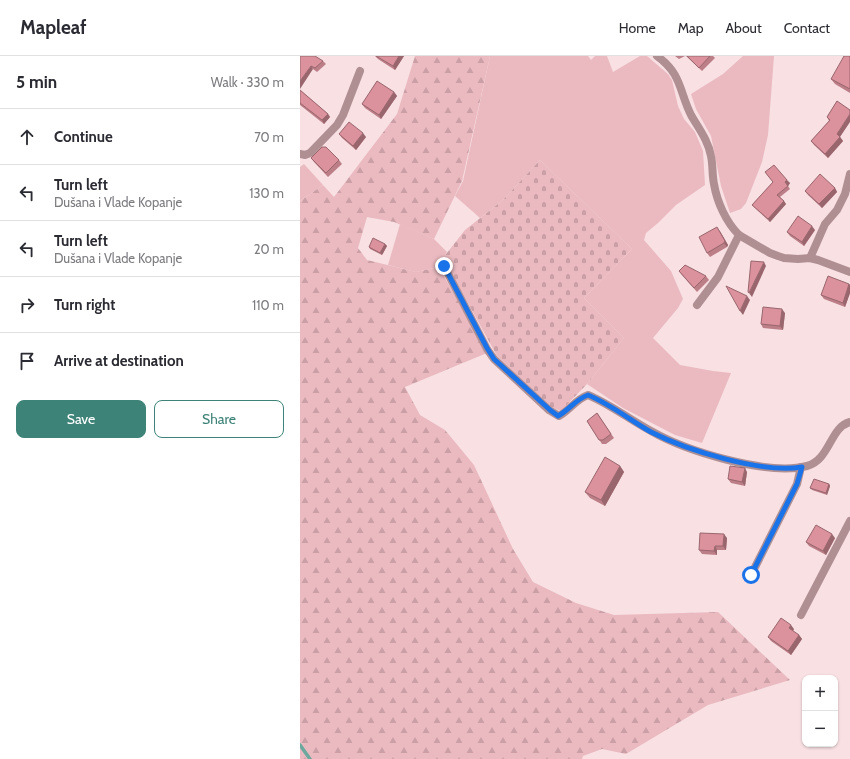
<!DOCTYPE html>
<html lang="en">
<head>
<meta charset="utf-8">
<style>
  :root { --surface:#fff; --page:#f7f7f7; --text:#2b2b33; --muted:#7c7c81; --line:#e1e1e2; --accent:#3e8378 }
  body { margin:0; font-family:Cabin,sans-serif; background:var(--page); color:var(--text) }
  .controls { position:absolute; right:12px; bottom:12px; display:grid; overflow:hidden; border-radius:8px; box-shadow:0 1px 3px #0004 }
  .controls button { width:36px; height:36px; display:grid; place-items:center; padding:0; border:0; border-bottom:1px solid var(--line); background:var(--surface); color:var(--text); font:20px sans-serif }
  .stop { position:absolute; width:12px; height:12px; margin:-9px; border:3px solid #1a73e8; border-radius:50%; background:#fff }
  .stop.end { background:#1a73e8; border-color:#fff; box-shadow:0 1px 4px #0008 }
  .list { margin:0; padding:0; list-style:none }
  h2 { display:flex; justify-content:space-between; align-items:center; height:52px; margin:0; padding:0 16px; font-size:17px }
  h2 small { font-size:13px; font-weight:400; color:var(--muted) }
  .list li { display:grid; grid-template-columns:26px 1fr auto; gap:12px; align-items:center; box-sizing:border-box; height:56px; padding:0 16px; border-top:1px solid var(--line) }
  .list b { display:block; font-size:15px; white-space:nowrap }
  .list p { margin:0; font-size:13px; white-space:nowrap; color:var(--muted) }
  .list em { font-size:13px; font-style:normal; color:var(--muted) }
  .actions { display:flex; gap:8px; padding:12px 16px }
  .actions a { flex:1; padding:9px 0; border:1px solid var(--accent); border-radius:8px; text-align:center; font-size:14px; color:var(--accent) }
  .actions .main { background:var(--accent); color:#fff }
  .icon { flex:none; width:22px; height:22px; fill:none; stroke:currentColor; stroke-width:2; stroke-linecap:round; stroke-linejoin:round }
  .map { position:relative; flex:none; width:550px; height:703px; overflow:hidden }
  header { display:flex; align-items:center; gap:24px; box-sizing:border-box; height:56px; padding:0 20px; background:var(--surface); border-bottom:1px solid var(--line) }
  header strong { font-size:19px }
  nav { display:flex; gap:22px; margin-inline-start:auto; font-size:14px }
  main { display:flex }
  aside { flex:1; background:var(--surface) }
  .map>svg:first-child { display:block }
  .grass { fill:#eabac0 }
  .forest { fill:url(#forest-firs) }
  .cemetery { fill:url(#cemetery-stones) }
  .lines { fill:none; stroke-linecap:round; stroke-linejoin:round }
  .stream { stroke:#6da89e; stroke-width:3.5 }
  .street { stroke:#b08f93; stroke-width:8 }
  .wall { fill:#bc7e87 }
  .shaded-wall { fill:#99666e }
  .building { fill:#db929d; stroke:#99666e }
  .route { stroke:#1a73e8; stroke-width:5 }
</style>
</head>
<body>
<header>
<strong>Mapleaf</strong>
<nav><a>Home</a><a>Map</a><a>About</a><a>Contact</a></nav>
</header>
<main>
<aside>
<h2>5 min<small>Walk · 330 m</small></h2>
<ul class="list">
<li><svg class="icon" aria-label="ahead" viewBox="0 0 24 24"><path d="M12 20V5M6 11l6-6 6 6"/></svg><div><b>Continue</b></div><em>70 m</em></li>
<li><svg class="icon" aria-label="left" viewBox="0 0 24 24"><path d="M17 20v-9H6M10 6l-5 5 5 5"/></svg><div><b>Turn left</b><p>Dušana i Vlade Kopanje</p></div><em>130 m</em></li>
<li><svg class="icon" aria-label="left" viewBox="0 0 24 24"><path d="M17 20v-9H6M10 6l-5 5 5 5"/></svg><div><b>Turn left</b><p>Dušana i Vlade Kopanje</p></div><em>20 m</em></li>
<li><svg class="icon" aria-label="right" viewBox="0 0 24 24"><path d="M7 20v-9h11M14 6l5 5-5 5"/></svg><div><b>Turn right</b></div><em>110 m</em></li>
<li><svg class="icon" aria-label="arrive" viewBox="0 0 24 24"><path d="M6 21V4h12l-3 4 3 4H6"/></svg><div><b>Arrive at destination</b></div></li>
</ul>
<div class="actions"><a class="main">Save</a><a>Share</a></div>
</aside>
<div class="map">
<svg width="550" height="703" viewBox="0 0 550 703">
  <defs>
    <pattern id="forest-firs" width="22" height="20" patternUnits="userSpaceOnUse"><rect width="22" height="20" fill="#eabac0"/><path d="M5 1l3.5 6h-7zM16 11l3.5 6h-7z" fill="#caa0a6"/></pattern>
    <pattern id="cemetery-stones" width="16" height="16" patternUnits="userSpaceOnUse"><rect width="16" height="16" fill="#eabac0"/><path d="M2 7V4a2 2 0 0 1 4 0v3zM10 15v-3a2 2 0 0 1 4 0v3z" fill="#caa0a6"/></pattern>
  </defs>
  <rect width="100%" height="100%" fill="#f8e0e3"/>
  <g class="grass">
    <path d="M190,0H288L291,4L295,0H307L313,16L340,0H347L368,18L372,24L378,50L384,63L395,76L403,95L405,129L376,149L358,167L346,177L344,184L371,215L383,243L378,252L353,282L380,309L413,315L431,317L402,387L375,379L323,352L287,328L324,282L284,242L332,193L240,104L203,144L180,162L155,140L163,125Z"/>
    <path d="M443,0H474L468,79L462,106L446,147L441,153L430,157L421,130L411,80L396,53L391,38L423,18Z"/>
    <path d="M4,108L23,129L0,145V111Z"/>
    <path d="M100,168L134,183L147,196L139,211L116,216L88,209Z"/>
  </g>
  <path class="forest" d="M115,0H190L162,125L134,183L94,166L67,161L58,192L67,204L116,216L139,211L187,297L105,331L120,359L145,374L174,409L213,493L233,526L276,547L314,559L418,556L490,624L408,649L326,698L302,693L283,700L282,703H0V145L23,129L34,141L97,58Z"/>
  <path class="cemetery" d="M240,104L332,193L284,242L324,282L287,328L261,355L251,351L197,300L143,202L165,174L203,144Z"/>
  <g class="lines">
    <path class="stream" d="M0,689L10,703"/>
    <g class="street">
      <path d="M357,0C382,18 379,35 391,59C399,73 408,84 411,100C413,109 412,119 414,128C417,146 426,166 439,179L418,221L397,249"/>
      <path d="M0,98L5,99L10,97L37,69L43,59L60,15"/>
      <path d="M439,179L470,197L478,200L484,202L498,203L510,202L518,204L550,216"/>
      <path d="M510,202L525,168L537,154L545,138L550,118"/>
      <path d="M144,210L187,293L194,303L249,354L259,360C270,354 276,343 288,339C310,348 330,364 351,375C386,395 467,420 507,410C530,404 530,371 550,366"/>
      <path d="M451,519L497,428L501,411"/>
      <path d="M501,559L550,465"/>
    </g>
  </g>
  <g class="wall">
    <path d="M0,0L23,5L26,8L17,16L13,13Z"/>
    <path d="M75,0H104L95,14L78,3Z"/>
    <path d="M375,0H385L379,3Z"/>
    <path d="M386,0H413L415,2L402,15Z"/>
    <path d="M550,0V37L535,28L531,23Z"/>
    <path d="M0,34L28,58L30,61L24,68L0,49Z"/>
    <path d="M94,36L97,40L81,63L65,52L62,48Z"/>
    <path d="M537,45L540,81L543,85L528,102L514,89L511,85L529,65L527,61Z"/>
    <path d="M39,78L66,81L56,94L42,82Z"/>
    <path d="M11,102L39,104L42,108L28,121L14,106Z"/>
    <path d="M465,116L490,127L488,130L490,133L480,141L486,148L470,166L455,152L452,149L473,126Z"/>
    <path d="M535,132L537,136L522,152L508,139L505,135Z"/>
    <path d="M515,174L504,190L490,180L487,176Z"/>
    <path d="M420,175L428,189L427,191L410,201L407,197Z"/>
    <path d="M85,188L87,190L82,199L70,193L69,191Z"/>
    <path d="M379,215L406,220L409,224L397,236L382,219Z"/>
    <path d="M549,228L550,229V237L545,251L524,243L521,239Z"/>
    <path d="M485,257L483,274L463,272L461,268Z"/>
    <path d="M297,357L314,382L306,388H302L287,365Z"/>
    <path d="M320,410L324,416L305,450L290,442L285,436Z"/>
    <path d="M447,416L445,430L431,427L428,423Z"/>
    <path d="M529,428L530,430L527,439L512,434L510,432Z"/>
    <path d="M427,482L426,494H417V499L402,498L399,494Z"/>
    <path d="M535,482L526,499L509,490L506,486Z"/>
    <path d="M494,573L493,575L499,579L502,583L491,599L471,585L468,581Z"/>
  </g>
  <g class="shaded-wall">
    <path d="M99,0H104L95,14L93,10Z"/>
    <path d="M11,10L13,13L0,33V25Z"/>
    <path d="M94,36L97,40L81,63L79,59Z"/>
    <path d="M28,58L30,61L24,68L22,64Z"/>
    <path d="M550,58V66L540,81L543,85L528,102L525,98L537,78Z"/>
    <path d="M63,77L66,81L56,94L53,90Z"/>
    <path d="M487,124L490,127L488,130L485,126Z"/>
    <path d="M535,132L537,136L522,152L519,148Z"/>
    <path d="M484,145L486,148L470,166L468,163Z"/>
    <path d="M512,170L515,174L504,190L502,186Z"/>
    <path d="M417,171L428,189L427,191L424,187Z"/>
    <path d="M85,188L87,190L82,199L80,197Z"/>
    <path d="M464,206L466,210L452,241L449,237Z"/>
    <path d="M549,228L550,229V237L545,251L543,247Z"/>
    <path d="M447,240L450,244L443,259L440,255Z"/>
    <path d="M482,253L485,257L483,274L480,270Z"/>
    <path d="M320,410L324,416L305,450L301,444Z"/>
    <path d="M445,412L447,416L445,430L442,426Z"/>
    <path d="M529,428L530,430L527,439L526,437Z"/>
    <path d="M424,478L427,482L426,494L423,490Z"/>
    <path d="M532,478L535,482L526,499L523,495Z"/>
    <path d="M415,490L417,494V499L414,495Z"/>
    <path d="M491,569L494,573L492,576L489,572Z"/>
    <path d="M499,579L502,583L491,599L488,595Z"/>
  </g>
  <g class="building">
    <path d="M0,0H15L23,5L15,12L11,10L0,25Z"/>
    <path d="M76,0H99L93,10Z"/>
    <path d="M387,0H410L399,12Z"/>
    <path d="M544,0H550V33L531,23Z"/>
    <path d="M77,25L94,36L79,59L62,48Z"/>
    <path d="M0,34L28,58L22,64L0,47Z"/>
    <path d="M537,45L550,54V58L537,78L540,81L525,98L511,85L530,64L527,61Z"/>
    <path d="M49,66L63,77L53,90L39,78Z"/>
    <path d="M22,91H26L39,104L26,117L11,102Z"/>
    <path d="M474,109L487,124L485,126L488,130L477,139L484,145L468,163L452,149L473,126L465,116Z"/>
    <path d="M520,118L535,132L519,148L505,135Z"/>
    <path d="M498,160L512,170L502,186L487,176Z"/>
    <path d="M417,171L425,185L424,187L407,197L399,181Z"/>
    <path d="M73,182L85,188L80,197L69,191Z"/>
    <path d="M451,205L464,206L449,237L448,236Z"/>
    <path d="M385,209L406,220L394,232L379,215Z"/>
    <path d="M528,220L549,228L543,247L521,239Z"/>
    <path d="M426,230L447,240L440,255Z"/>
    <path d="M463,251L482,253L480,270L461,268Z"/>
    <path d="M297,357L311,378L303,384H299L287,365Z"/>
    <path d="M305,401L320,410L301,444L285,436Z"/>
    <path d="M430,410L445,412L442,426L428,423Z"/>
    <path d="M514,423L529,428L526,437L510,432Z"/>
    <path d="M516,469L532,478L523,495L506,486Z"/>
    <path d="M400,477L424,478L423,490H415L414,495L399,494Z"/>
    <path d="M481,562L491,569L489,572L499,579L488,595L468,581Z"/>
  </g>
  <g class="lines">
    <path class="route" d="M144,210L187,292L194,303L250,354L258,360C269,354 276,343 288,339C310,348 330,364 351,376C386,394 463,418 502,411L497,428L451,519"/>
  </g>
</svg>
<div class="controls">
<button>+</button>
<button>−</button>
</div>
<div class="stop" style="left:451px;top:519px"></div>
<div class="stop end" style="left:144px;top:210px"></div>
</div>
</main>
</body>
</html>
